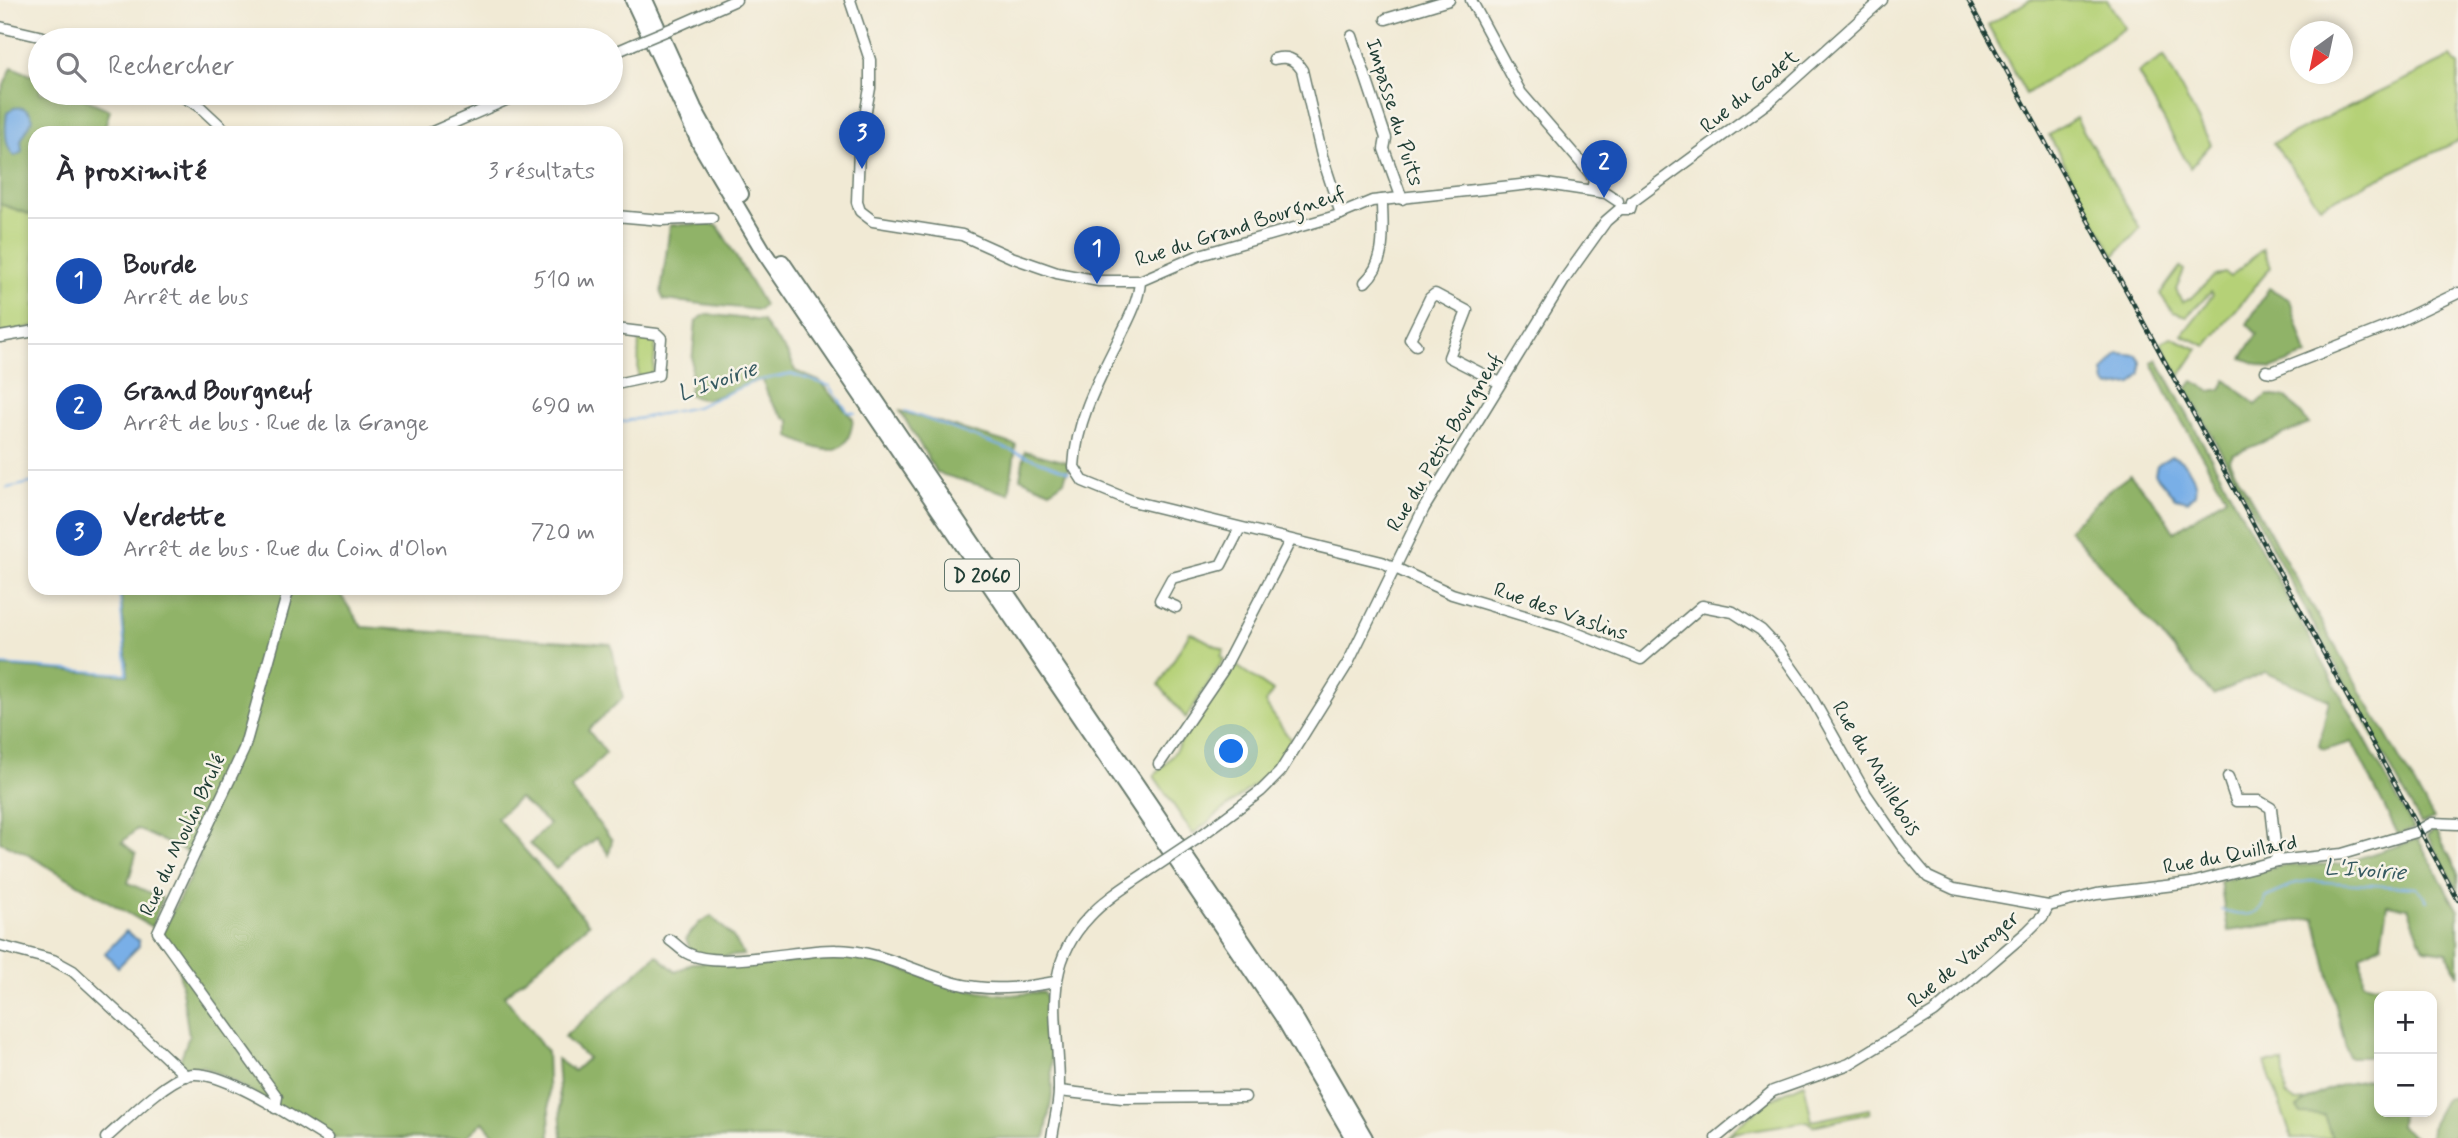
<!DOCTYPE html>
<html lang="fr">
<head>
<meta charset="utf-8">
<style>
  :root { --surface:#fff; --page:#f2f2f3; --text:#2b2b33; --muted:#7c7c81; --line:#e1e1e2; --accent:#b5179e }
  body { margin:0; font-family:Mynerve,sans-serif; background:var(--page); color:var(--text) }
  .controls { position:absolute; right:21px; bottom:21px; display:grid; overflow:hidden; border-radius:14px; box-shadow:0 4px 10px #0003 }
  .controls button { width:63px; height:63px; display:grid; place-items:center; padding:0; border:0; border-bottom:2px solid var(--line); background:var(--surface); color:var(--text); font:35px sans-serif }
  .compass { position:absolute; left:2290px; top:21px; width:63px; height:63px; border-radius:50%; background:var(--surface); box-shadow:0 4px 10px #0003; rotate:213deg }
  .you { position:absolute; left:1232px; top:752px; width:24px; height:24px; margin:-18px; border:5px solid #fff; border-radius:50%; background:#1a73e8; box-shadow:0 0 0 10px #1a73e833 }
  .badge { display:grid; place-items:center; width:46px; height:46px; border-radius:50%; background:var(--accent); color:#fff; font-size:23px; font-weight:700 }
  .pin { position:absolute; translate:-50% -58px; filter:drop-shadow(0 2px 4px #0008) }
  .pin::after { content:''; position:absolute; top:37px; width:24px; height:21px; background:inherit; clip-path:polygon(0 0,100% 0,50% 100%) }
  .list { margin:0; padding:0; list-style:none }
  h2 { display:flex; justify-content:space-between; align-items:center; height:91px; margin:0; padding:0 28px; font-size:30px }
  h2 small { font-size:23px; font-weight:400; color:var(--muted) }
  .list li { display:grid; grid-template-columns:46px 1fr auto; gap:21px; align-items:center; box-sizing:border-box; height:126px; padding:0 28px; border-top:2px solid var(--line) }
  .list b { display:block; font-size:26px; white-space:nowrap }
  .list p { margin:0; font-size:23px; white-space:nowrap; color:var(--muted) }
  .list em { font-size:23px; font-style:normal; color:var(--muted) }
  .icon { flex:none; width:38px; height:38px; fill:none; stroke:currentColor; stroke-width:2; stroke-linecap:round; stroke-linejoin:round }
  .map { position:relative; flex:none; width:2458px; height:1138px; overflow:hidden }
  .search { position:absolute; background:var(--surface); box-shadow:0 4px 10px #0003; left:28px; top:28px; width:595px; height:77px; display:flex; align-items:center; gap:18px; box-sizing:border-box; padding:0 24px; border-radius:38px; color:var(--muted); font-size:26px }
  .panel { position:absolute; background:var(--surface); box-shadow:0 4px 10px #0003; left:28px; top:126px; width:595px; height:469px; border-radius:21px }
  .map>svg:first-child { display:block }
  .green { fill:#b5d177; stroke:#6a8756; stroke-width:2 }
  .forest { fill:#90b368; stroke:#58784e; stroke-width:2 }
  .water { fill:#79afe7; stroke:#4c768e; stroke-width:2 }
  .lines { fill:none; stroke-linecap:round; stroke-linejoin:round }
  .stream { stroke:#79afe7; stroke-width:2 }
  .minor-casing { stroke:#687a6c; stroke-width:13 }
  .highway-casing { stroke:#687a6c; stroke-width:18 }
  .minor { stroke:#fff; stroke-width:10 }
  .highway { stroke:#fff; stroke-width:14 }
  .rail-casing { stroke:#1f3d34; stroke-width:4.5 }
  .rail { stroke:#f7f3e8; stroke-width:2; stroke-dasharray:5; stroke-linecap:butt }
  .minor-bridge-casing { stroke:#687a6c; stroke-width:13; stroke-linecap:butt }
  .minor-bridge { stroke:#fff; stroke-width:10 }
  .labels { text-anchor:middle; stroke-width:5; stroke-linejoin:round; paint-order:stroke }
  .shield { fill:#f7f3e8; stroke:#60746a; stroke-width:2 }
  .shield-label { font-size:19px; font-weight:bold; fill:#1f3d34 }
  .street-label { font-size:21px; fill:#1f3d34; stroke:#f7f3e8 }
  .water-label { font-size:23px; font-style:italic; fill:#365a61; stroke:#f7f3e8 }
</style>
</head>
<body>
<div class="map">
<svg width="2458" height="1138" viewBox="0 0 2458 1138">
  <rect width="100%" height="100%" fill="#f7f3e8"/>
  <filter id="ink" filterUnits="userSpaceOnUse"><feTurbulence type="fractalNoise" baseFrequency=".0143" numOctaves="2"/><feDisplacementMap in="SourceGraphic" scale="14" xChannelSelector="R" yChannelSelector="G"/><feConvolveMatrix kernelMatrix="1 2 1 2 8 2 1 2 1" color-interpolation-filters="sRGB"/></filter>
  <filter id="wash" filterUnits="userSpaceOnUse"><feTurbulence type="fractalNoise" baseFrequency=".00686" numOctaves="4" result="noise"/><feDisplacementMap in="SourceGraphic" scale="28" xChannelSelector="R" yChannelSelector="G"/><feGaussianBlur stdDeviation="1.57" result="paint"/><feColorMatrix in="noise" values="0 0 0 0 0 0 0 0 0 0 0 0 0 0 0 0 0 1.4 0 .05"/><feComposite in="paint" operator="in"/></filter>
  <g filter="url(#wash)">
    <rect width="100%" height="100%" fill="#f1ead5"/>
    <g class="green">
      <path d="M2030,0H2107L2125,28L2026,94L1988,25Z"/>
      <path d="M2164,56L2211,144L2190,168L2138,73Z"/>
      <path d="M2451,57L2458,66V141L2320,206L2273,143Z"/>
      <path d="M2076,118L2140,228L2114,256L2049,135Z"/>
      <path d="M0,204L35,216V326L0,334Z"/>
      <path d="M2263,249L2271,267L2206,346L2182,335L2213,295L2211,292L2187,316L2173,312L2160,294L2180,267L2184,270L2176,290L2182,302C2201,297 2203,277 2225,273L2230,277Z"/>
      <path d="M639,336L656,341L653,373L638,377Z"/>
      <path d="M2171,337L2198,349L2180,376L2161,343Z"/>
      <path d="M1190,632L1224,650L1221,657L1224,659L1186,718L1159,685Z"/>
      <path d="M1231,662L1273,691L1265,703L1292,742L1269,773L1193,834L1154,776L1172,756Z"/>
      <path d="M2283,1062L2286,1095L2296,1102L2306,1101L2298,1108L2324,1115L2332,1138H2292L2265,1063Z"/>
      <path d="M1804,1083L1812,1121L1869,1109L1870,1113L1813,1126L1808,1121L1733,1133L1724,1138L1769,1100Z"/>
    </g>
    <g class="forest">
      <path d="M12,67L40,79V93H71L110,110L103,133H35V216L0,204V94Z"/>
      <path d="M709,224L718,226L764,305L759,310L664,300L661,294L670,225Z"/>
      <path d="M2269,288L2290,300L2307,355L2271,369L2242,358L2257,334L2247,324Z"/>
      <path d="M706,314L763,321C775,344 787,344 795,371L821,382L853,419C848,464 819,450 790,437V421C774,409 768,400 763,380C739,382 710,410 689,394L696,321Z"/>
      <path d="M2157,359L2414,829L2398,834L2352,742L2325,750L2319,746L2329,700L2265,672L2213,695L2069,529L2107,492L2130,475L2158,506L2174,532L2226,497L2173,406L2152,363Z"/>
      <path d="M2226,380L2256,405L2267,395L2287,398L2309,424L2233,454L2229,461L2434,819L2421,824L2187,389L2193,381L2210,391L2221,389Z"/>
      <path d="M900,411L1016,445L1009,494L937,473Z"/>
      <path d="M1025,451L1067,462L1069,465L1064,481L1050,491L1020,478Z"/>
      <path d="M120,588H336L362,627L611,644L623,698L588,730L606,753L571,789L612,840L609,855L597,838L556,869L530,844L549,824L519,798L497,818L589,924L504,996L547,1052L550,1138H494L495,1136L483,1122L465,1138H333L223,1076L202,1066L188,1068L179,1063L189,1036L177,957L161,934L200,858L137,829L122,842L136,854L128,883L162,898L152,927L23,852L0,842V666L128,675Z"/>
      <path d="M2436,830L2458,872V890L2427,835Z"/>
      <path d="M2418,839L2458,911V976L2447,952L2424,949L2408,908L2388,905L2382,944L2361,955L2363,982L2396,990L2397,996H2379V1057H2348L2315,918L2228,931L2220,881L2280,866L2341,864Z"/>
      <path d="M711,916L733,937L744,955L713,957L691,952L686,939L699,923Z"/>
      <path d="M657,955L676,972L692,963L852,955L980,992L1011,995L1043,992L1046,996L1051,1043L1052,1096L1045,1138H562L557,1059L574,1071L588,1058L564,1037Z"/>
      <path d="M2378,1078L2379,1112H2401L2400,1126L2416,1138H2332L2324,1115L2301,1114L2297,1108C2323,1087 2346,1083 2378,1078Z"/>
      <path d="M2458,1096V1127L2453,1138H2430L2432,1123L2445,1099Z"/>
    </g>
    <g class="water">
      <path d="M14,108C24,106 30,110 33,119L21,140L22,152L15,156C4,149 5,126 7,113Z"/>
      <path d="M2118,353L2137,355L2141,361V373L2132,384L2110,387L2105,383L2103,372Z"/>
      <path d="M2171,456C2186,460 2198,478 2195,494L2188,501L2175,498L2155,474L2157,465Z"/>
      <path d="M126,931L139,941V946L118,967L105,953Z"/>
    </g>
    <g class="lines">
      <g class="stream">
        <path d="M905,411L1069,472"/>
        <path d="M616,423L696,407L755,381L791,374L830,386L848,412L855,413"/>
        <path d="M7,488L35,482"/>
        <path d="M0,665L127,674L119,588"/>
        <path d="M2221,910C2237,916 2260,920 2266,898L2296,883L2310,881L2417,888L2427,901"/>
      </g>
    </g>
  </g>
  <g filter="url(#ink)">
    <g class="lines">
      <g class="minor-casing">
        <g id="minor">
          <path d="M850,0L870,60V88L859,149L857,202L860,211L873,221L962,235L1011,257L1057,273L1099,281H1140L1200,255L1336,216L1372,201L1540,183L1606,193L1618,201"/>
          <path d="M1471,0L1521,93L1590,173L1594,180L1592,190"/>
          <path d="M1386,19L1449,0"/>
          <path d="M0,27L56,40"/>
          <path d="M675,27L736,0"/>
          <path d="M1352,36L1386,138L1384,149L1402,199"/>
          <path d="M611,54L632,45"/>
          <path d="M1274,59C1287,56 1294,58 1302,70L1322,156L1341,214"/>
          <path d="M176,93L198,105L228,133"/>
          <path d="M430,133L522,93"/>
          <path d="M1632,202L1771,100L1882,0"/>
          <path d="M616,216L661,220L712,218"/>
          <path d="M1140,281C1139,302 1127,322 1118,341C1098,381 1076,421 1074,467L1083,481L1132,501L1382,562L1452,594L1561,627L1641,659L1702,606L1733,612L1761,630L1777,647L1808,691L1866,794L1901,845L1928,877L1954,889L2048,906L2097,894L2191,883L2277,861L2342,854L2416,832L2432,823L2458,824"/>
          <path d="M1365,282C1388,260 1382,229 1382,200"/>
          <path d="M616,329L657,334L661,338L658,375L616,384"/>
          <path d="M0,337L35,331"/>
          <path d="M1416,345L1410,339L1430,298L1435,294L1467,311L1449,357L1500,383"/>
          <path d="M2266,371L2272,372L2391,325L2458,293"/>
          <path d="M1176,607L1160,600L1172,578L1221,565L1240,528"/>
          <path d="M1159,764L1223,670L1290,541"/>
          <path d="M2228,777L2236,801H2259L2271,808L2277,861"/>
          <path d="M1198,838L1261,791L1280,772L1348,663L1424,508L1566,277L1606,221L1620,209H1630L1632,202"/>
          <path d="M670,940C676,944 681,950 687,953C720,970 798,949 836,950C878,950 915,972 955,983C988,992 1022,988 1055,982"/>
          <path d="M0,946L53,960L73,971L186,1076"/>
          <path d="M1059,1091L1122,1098L1245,1097"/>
          <path d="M275,1108L277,1097L158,932L244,749L289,588"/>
          <path d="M106,1138C127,1120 162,1083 187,1075C219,1066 298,1121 327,1138"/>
          <path d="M1052,1138C1054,1122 1059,1106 1059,1090C1060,1026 1038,970 1089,917C1107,897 1132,883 1153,868"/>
          <path d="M1716,1138L1773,1091L1849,1064L1934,1012L2027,932L2043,916L2048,906"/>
        </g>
      </g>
      <g class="highway-casing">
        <g id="highway">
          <path d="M633,0L701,146L764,252L1282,1016L1353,1138"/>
          <path d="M645,0L694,108L741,194"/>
          <path d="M782,262L1297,1021L1365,1138"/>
        </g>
      </g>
      <use href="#minor" class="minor"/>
      <use href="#highway" class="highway"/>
      <g class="rail-casing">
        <path id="rail" d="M1968,0L2458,900"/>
      </g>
      <use href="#rail" class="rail"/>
      <g class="minor-bridge-casing">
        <g id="minor-bridge">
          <path d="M632,45L675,27"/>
          <path d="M1153,868L1198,838"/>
        </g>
      </g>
      <use href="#minor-bridge" class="minor-bridge"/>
    </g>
  </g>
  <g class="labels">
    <rect class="shield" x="945" y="559.5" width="74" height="31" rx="5"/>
    <g class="shield-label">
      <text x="982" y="582">D 2060</text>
    </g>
    <g class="street-label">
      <text transform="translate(1749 91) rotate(-39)" y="7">Rue du Godet</text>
      <text transform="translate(1395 112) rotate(73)" y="7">Impasse du Puits</text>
      <text transform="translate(1240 226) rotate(-18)" y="7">Rue du Grand Bourgneuf</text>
      <text transform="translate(1444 442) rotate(-59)" y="7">Rue du Petit Bourgneuf</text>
      <text transform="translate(1561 611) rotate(19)" y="7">Rue des Vaslins</text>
      <text transform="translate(1877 768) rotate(59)" y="7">Rue du Maillebois</text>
      <text transform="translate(182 835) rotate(-65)" y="7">Rue du Moulin Brulé</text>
      <text transform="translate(2230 854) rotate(-11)" y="7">Rue du Quillard</text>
      <text transform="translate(1963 959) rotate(-40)" y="7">Rue de Vauroger</text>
    </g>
    <g class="water-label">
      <text transform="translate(717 380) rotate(-19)" y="8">L'Ivoirie</text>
      <text transform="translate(2365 869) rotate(4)" y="8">L'Ivoirie</text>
    </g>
  </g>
</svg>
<div class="controls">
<button>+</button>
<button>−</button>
</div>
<svg class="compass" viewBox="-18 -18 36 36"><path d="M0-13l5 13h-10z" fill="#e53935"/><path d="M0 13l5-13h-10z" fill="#7c7c81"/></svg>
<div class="you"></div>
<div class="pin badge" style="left:1097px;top:284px;background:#1a4fb4">1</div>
<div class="pin badge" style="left:1604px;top:198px;background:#1a4fb4">2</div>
<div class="pin badge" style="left:862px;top:169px;background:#1a4fb4">3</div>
<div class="search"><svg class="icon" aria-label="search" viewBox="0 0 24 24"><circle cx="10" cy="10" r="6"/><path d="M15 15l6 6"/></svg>Rechercher</div>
<section class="panel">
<h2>À proximité<small>3 résultats</small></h2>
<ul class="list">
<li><span class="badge" style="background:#1a4fb4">1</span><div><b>Bourde</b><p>Arrêt de bus</p></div><em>510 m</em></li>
<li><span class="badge" style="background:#1a4fb4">2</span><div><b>Grand Bourgneuf</b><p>Arrêt de bus · Rue de la Grange</p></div><em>690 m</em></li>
<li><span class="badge" style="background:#1a4fb4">3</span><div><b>Verdette</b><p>Arrêt de bus · Rue du Coin d'Olon</p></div><em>720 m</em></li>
</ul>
</section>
</div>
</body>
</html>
